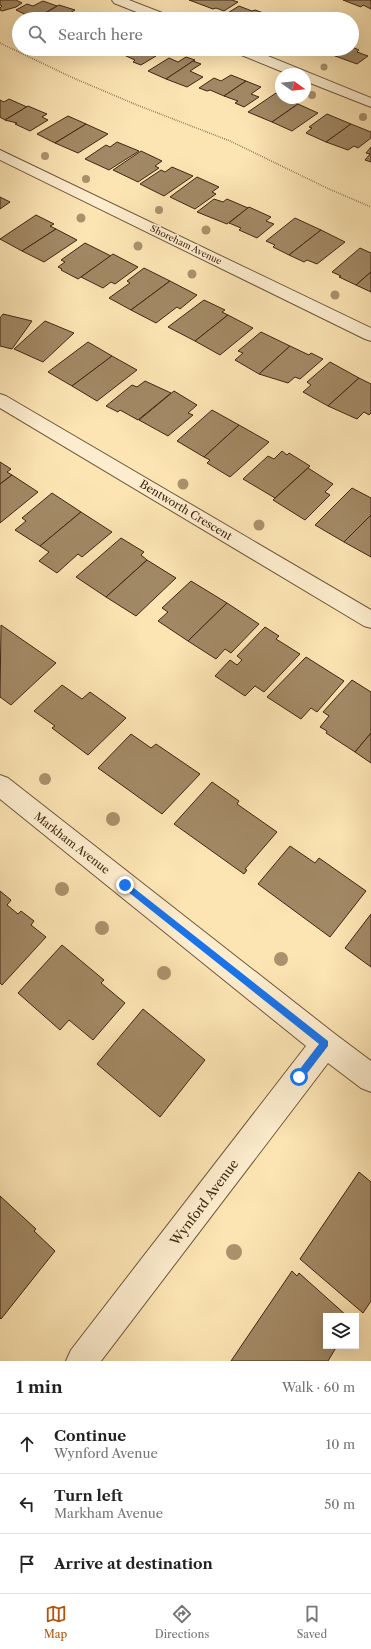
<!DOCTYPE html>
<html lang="en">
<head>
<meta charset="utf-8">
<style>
  :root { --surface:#fff; --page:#f2f2f2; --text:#222; --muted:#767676; --line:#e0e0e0; --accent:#b45309 }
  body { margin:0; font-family:"Libre Caslon Text",serif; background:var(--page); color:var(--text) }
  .controls { position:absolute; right:12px; bottom:12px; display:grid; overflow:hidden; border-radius:0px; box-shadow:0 4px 16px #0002 }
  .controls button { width:36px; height:36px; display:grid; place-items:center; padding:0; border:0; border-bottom:1px solid var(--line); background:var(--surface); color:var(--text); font:20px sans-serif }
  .compass { position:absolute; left:275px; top:68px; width:36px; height:36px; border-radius:50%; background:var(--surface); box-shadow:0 4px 16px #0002; rotate:105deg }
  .stop { position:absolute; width:12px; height:12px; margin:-9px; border:3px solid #1a73e8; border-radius:50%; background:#fff }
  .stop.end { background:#1a73e8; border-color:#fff; box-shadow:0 1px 4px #0008 }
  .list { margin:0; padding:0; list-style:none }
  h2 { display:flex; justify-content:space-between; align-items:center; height:52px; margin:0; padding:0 16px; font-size:17px }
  h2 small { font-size:13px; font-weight:400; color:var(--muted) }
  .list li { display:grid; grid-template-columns:26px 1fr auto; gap:12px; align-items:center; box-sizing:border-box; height:60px; padding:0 16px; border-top:1px solid var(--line) }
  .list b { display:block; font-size:15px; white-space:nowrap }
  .list p { margin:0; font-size:13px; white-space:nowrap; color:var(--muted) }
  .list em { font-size:13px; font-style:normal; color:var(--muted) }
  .icon { flex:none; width:22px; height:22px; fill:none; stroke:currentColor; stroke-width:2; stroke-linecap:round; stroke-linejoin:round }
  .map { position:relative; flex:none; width:371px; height:1361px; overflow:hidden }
  .search { position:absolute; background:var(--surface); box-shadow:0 4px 16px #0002; left:12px; right:12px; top:12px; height:44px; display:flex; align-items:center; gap:10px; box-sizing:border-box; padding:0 14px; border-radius:22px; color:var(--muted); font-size:15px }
  .sheet { height:232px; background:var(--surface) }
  nav { display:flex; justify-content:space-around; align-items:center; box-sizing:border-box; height:56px; border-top:1px solid var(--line); background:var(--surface); font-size:11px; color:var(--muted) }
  nav a { display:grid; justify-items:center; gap:2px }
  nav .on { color:var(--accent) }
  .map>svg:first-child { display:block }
  .building { fill:#a28965; stroke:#402611 }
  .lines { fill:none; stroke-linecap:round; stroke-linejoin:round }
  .street-casing { stroke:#6f563a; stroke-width:2 }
  .path { stroke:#402611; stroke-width:1.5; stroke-dasharray:0.5 1.5; stroke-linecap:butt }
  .street { fill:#fdedce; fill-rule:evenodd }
  .tree { fill:#aa926c }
  .route { fill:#1a73e8 }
  .labels { text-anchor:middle; stroke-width:3.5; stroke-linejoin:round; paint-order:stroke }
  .far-street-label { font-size:9px; fill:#402611; stroke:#fdedce }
  .street-label { font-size:11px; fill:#402611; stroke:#fdedce }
  .near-street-label { font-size:13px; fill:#402611; stroke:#fdedce }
</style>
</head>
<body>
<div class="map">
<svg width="371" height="1361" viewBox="0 0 371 1361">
  <rect width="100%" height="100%" fill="#fce4b3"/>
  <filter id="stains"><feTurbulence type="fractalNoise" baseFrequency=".005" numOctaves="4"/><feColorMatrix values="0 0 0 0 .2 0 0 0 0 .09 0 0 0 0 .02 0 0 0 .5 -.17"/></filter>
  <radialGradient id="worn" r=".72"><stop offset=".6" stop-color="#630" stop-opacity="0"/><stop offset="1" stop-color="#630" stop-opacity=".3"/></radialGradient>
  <g class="building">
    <path d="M0,0H16L22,3L16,7L2,11L0,10V8L2,6L0,5Z"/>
    <path d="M189,0H232L238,2L224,11L216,8L213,9Z"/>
    <path d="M343,0H371V9L363,5L361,7Z"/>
    <path d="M43,1L57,6L35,19L16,10L27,4L33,6Z"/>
    <path d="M59,5L75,10L65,16L69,18L41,19L37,18Z"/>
    <path d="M239,6L252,11L255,10L278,18L240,19L226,14Z"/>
    <path d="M352,47L359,50L357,52L368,56L357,64L327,53L323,52L325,50L322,49H352Z"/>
    <path d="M109,49H135L124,55Z"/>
    <path d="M135,49H156L149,53L156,56L141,65L133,62L135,60L124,55Z"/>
    <path d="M186,57L195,60L166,79L148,71L169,58L178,62Z"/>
    <path d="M193,61L201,64L190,71L203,77L187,87L166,79Z"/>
    <path d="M231,75L246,81L224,96L210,90L207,91L199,88L214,78L221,81Z"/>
    <path d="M246,81L261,87L251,94L259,97L244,107L235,103L238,101L224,96Z"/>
    <path d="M276,93L281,95V98H289L294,100L291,102L298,104L272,122L248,112Z"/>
    <path d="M9,99L27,107L5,120L0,117V100L4,102Z"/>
    <path d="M298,104L318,113L292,131L272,122Z"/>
    <path d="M28,106L47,114L42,117L48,120L30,131L15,124L17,123L5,120Z"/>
    <path d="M327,114L351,124L326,142L306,133L312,128L309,127Z"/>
    <path d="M68,116L86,124L55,143L37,134Z"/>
    <path d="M86,124L108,134L78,153L55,143Z"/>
    <path d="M351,124L371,132V138L358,148L354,146L348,150L326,142Z"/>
    <path d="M117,142L139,151L109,170L85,159L106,145L110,147Z"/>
    <path d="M371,147V162L365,160L370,154L366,153Z"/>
    <path d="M141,151L162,161L155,166L159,168L138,182L113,170Z"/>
    <path d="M172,167L193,176L164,196L140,184L161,170L165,172Z"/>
    <path d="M197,177L219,187L212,192L216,194L195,209L170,197Z"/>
    <path d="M0,197L10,202L0,209Z"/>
    <path d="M214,199L223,202L227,199L248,208L227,224L197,212Z"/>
    <path d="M249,207L271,217L266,221L274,224L257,238L239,230L241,228L229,223Z"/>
    <path d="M36,215L54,224L50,226L56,229L22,251L0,239Z"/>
    <path d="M295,218L321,230L289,255L273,247L275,245L266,241Z"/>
    <path d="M56,229L77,240L44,262L22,251Z"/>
    <path d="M321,230L345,242L317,264L307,260L304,262L289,255Z"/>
    <path d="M85,243L111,256L78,279L61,270L62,269L58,267L65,262L61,260Z"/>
    <path d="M360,248L371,253V272L356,285L339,277L341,276L332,272Z"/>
    <path d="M113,254L138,267L115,284L111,282L103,288L81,277Z"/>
    <path d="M144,268L170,281L131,310L109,298L130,283L127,281Z"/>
    <path d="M371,272V292L356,285Z"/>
    <path d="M170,281L197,295L180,309L177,307L156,323L131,310Z"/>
    <path d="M204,300L225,310L222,312L228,315L195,341L168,327Z"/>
    <path d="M3,314L32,321L12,349L0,346V318Z"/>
    <path d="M228,315L253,328L220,355L195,341Z"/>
    <path d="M45,321L74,333L43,362L14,349Z"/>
    <path d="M261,332L290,346L259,374L235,360L243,353L238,351Z"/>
    <path d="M88,342L112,356L72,386L48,372Z"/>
    <path d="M290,346L309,355L311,353L323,359L300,379L295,377L288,383L259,374Z"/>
    <path d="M112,356L137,370L97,401L72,386Z"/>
    <path d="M330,362L359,378L328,406L303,392L311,385L307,382Z"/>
    <path d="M359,378L371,384V413L369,415L364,412L357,419L328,406Z"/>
    <path d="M145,381L171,393L138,420L120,410L118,412L106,406L132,385L137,387Z"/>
    <path d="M174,391L197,405L188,413L193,415L168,436L139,420Z"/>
    <path d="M212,410L239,425L204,457L177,441Z"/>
    <path d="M239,425L269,442L230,477L207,463L210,460L204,457Z"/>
    <path d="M282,451L287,455L289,453L310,466L275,498L243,479L268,456L274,459Z"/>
    <path d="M0,462L11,469L7,472L12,475L0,484Z"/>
    <path d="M308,468L333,484L325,492L330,495L305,520L273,500Z"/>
    <path d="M12,475L38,492L0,523V484Z"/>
    <path d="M352,488L371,498V515L344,542L315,525Z"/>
    <path d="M52,493L81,512L40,546L15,530L26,521L22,518Z"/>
    <path d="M81,512L112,532L82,557L78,554L57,573L39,561L49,552L40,546Z"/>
    <path d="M371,515V557L344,542Z"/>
    <path d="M121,538L144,552L141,555L147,560L106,597L76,577Z"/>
    <path d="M147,560L176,578L136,616L106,597Z"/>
    <path d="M191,581L227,603L188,641L158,621L168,612L162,608Z"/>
    <path d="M227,603L259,624L231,653L225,649L216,659L188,641Z"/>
    <path d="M1,625L56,663L11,705L0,697Z"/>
    <path d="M265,627L279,636L276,639L300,654L264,692L255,686L245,696L215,676L230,660L237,665L242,660L237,656Z"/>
    <path d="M306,657L344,681L317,712L311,708L301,719L267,697Z"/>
    <path d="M352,680L371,692V733L355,752L326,733L327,731L320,727L329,716L323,712Z"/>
    <path d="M62,685L82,699L90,692L126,718L88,755L52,728L55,726L34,711Z"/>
    <path d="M371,733V763L355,752Z"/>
    <path d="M131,734L151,748L156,744L200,774L162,814L98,768Z"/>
    <path d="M212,782L239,801L237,804L277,832L245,869L247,870L244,874L174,824Z"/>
    <path d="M290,846L315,863L319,858L366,891L330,937L258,884Z"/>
    <path d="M0,891L11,900L7,905L18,914L21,911L34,921L31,925L46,937L2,985L0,983Z"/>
    <path d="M371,914V967L345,948Z"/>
    <path d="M62,945L104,980L101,983L125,1003L93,1040L69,1020L60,1030L18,993Z"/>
    <path d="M143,1009L205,1060L160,1117L97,1064Z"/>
    <path d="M359,1172L371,1182V1301L363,1313L300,1259Z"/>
    <path d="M0,1196L36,1229L34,1231L55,1251L1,1319L0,1318Z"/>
    <path d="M292,1271L297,1276L299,1273L347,1316H326V1346H337L328,1361H231Z"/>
  </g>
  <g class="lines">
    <g class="street-casing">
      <g id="street">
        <path d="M112,0H129L170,16L171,19H154L114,3Z"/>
        <path d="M232,49H251L371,98V107L305,81V74H288L234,52Z"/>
        <path d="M0,150L371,328V341L365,339L0,160Z"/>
        <path d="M0,394L6,396L371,610V628L364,626L0,408Z"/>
        <path d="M0,775L8,778L335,1034L371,1061V1092L361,1088L328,1063L101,1361H66L71,1350L306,1046L0,799Z"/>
      </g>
    </g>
    <path class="path" d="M0,43L71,77L137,105L230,141L329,189L371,207"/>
    <use href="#street" class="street"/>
  </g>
  <g class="tree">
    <circle cx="324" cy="67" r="3.5"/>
    <circle cx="312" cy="95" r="4"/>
    <circle cx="363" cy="117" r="4"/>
    <circle cx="45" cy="156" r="4"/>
    <circle cx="86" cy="179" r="4"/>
    <circle cx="159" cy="210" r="4"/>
    <circle cx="81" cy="218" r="4.5"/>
    <circle cx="206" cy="230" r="4.5"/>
    <circle cx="138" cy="246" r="4.5"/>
    <circle cx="192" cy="274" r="4.5"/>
    <circle cx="335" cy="295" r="4.5"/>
    <circle cx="183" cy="484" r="5.5"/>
    <circle cx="259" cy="525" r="5.5"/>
    <circle cx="45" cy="779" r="6"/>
    <circle cx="113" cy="819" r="7"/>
    <circle cx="62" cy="889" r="7"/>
    <circle cx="102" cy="928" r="7"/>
    <circle cx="281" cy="959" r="7"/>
    <circle cx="164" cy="973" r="7"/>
    <circle cx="234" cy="1252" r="8"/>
  </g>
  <path class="route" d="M125,881L328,1041V1046L302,1080H296V1074L319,1044L122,887L121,885Z"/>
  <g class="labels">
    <g class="far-street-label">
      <text transform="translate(186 245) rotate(26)" y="3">Shoreham Avenue</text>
    </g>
    <g class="street-label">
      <text transform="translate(186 510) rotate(31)" y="4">Bentworth Crescent</text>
      <text transform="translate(72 843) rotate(38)" y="4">Markham Avenue</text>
    </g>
    <g class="near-street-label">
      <text transform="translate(204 1202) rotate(-53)" y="5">Wynford Avenue</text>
    </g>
  </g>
  <rect width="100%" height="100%" filter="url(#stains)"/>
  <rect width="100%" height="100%" fill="url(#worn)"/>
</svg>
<div class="controls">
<button><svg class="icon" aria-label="layers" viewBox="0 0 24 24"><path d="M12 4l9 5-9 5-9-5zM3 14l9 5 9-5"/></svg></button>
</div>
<svg class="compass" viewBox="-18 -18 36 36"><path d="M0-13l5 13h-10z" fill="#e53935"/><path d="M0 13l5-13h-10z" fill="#767676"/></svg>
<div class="stop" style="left:299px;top:1077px"></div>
<div class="stop end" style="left:125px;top:885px"></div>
<div class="search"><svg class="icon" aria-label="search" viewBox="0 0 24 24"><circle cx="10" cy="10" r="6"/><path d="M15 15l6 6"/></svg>Search here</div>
</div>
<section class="sheet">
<h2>1 min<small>Walk · 60 m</small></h2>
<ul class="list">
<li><svg class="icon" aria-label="ahead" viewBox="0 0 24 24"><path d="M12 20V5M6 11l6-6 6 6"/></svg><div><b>Continue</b><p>Wynford Avenue</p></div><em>10 m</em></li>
<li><svg class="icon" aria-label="left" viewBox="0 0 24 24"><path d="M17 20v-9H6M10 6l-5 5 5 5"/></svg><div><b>Turn left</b><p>Markham Avenue</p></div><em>50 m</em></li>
<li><svg class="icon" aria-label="arrive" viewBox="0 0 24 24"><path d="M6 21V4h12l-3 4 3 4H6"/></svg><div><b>Arrive at destination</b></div></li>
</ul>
</section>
<nav>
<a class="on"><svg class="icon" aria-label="map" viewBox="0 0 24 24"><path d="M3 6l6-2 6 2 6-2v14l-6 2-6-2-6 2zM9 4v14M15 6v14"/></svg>Map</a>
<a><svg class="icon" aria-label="directions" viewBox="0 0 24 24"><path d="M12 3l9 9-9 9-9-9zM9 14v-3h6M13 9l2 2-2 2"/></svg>Directions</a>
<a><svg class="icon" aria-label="saved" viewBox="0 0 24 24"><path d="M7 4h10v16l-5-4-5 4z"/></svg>Saved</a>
</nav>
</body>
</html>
